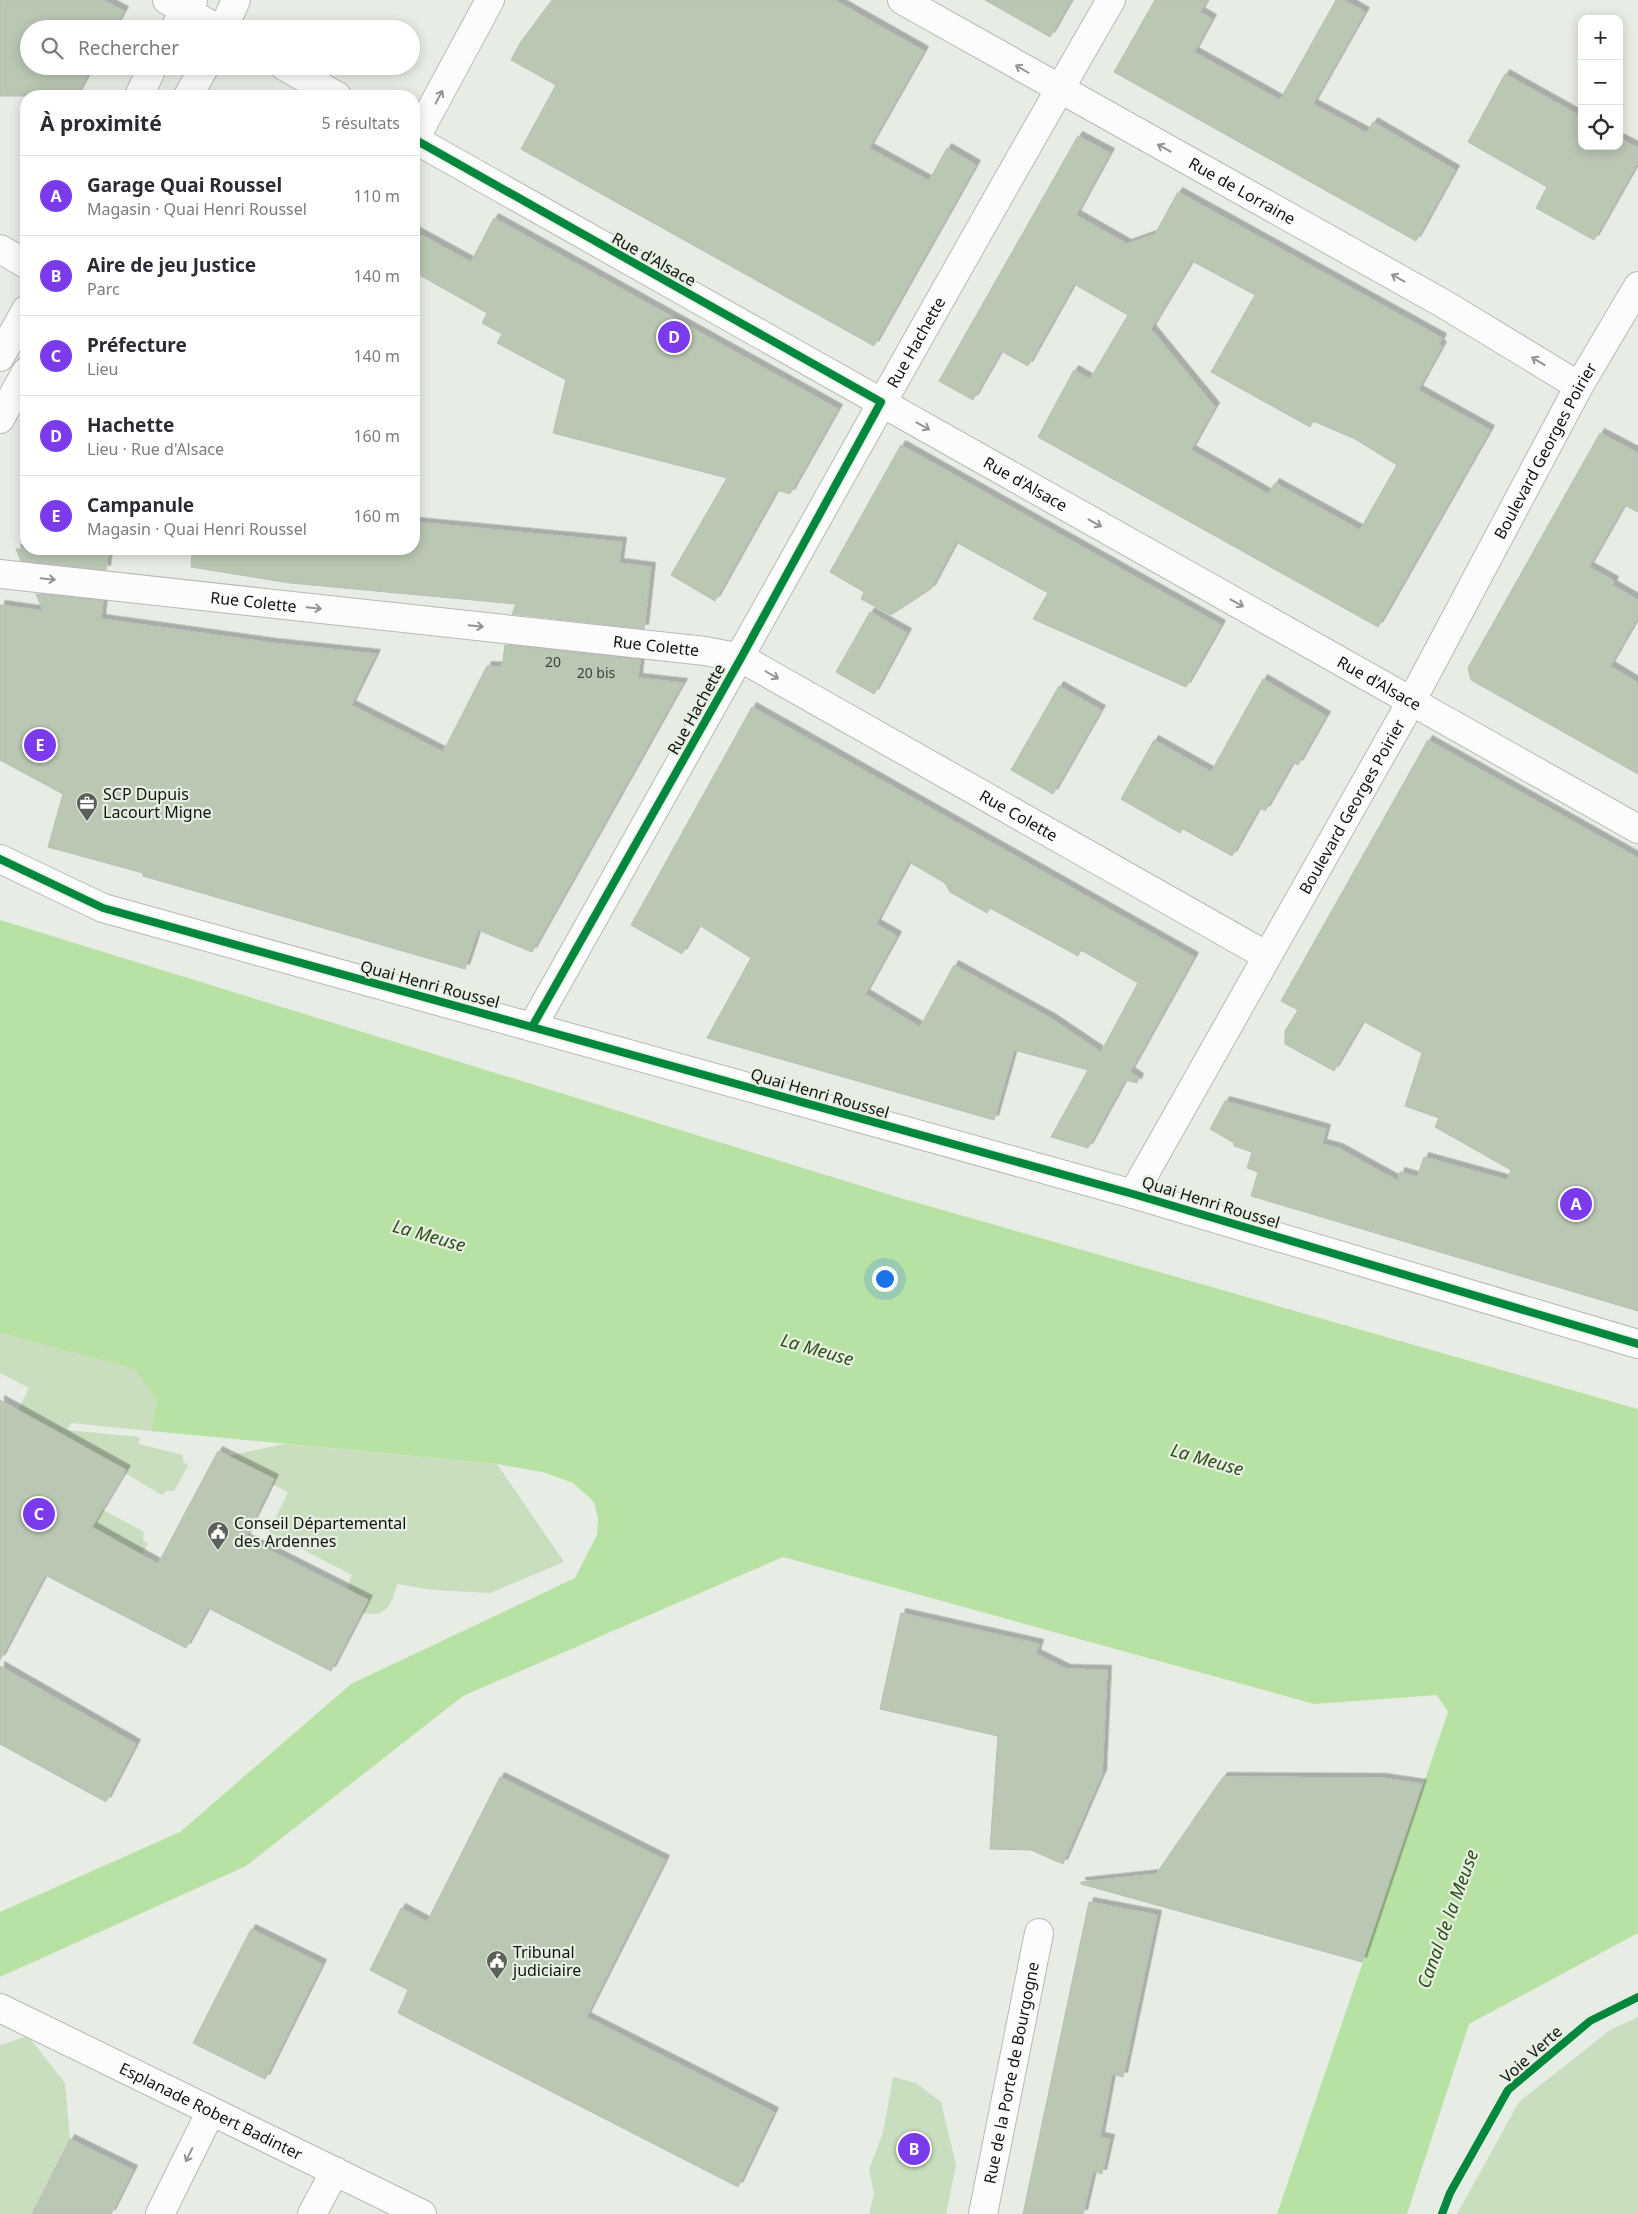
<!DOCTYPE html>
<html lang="fr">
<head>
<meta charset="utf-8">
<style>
  :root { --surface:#fff; --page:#f2f2f3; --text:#2b2b33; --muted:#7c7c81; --line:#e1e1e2; --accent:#7c3aed }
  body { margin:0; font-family:"Noto Sans",sans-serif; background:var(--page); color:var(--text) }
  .controls { position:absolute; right:15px; top:15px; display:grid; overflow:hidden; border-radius:10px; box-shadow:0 2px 12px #0003 }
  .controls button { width:45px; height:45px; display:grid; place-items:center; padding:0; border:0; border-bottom:1px solid var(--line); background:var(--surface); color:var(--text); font:25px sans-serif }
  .you { position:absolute; left:884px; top:1278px; width:18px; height:18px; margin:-12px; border:4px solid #fff; border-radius:50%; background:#1a73e8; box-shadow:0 0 0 8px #1a73e833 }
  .badge { display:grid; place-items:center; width:32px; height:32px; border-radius:50%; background:var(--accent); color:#fff; font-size:16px; font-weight:700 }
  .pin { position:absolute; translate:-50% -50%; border:2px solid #fff; box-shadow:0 1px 5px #0006 }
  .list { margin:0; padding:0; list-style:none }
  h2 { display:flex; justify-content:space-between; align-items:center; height:65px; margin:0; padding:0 20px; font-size:21px }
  h2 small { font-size:16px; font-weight:400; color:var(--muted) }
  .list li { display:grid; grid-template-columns:32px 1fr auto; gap:15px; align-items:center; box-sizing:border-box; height:80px; padding:0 20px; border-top:1px solid var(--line) }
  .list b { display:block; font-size:19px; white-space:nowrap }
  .list p { margin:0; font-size:16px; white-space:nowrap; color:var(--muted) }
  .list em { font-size:16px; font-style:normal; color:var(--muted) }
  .icon { flex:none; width:28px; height:28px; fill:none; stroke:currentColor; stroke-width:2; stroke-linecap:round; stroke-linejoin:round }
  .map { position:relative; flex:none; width:1638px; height:2214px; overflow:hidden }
  .search { position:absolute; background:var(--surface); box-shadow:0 2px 12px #0003; left:20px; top:20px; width:400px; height:55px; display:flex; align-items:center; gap:12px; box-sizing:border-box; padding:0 18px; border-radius:28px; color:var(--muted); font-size:19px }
  .panel { position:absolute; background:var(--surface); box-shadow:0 2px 12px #0003; left:20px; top:90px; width:400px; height:465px; border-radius:20px }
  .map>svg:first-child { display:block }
  .green { fill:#c9debf }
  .water { fill:#b8e2a4 }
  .building { fill:#bac7b3; stroke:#babeb7; fill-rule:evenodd; filter:url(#shadow) }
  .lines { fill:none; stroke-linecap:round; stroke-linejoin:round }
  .minor-casing { stroke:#b6bab4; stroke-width:30 }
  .secondary-casing { stroke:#b6bab4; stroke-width:30 }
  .minor { stroke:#fbfcfb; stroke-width:28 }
  .secondary { stroke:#fbfcfb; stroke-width:28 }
  .cycleway-casing { stroke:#e6efe1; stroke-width:11 }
  .cycleway { stroke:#00873e; stroke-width:8 }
  .oneway { stroke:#929491 }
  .labels { text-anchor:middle; stroke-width:4.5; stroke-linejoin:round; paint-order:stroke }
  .number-label { font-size:14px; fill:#3b4239 }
  .street-label { font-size:16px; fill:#111510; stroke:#e6efe1 }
  .poi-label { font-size:16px; fill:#111510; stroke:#e6efe1; text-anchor:start }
  .water-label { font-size:18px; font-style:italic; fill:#2a4f15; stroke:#e6efe1 }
</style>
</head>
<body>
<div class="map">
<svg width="1638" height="2214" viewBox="0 0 1638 2214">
  <defs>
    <filter id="shadow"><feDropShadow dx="4.5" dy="-4.5" stdDeviation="0" flood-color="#0004"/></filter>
  </defs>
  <rect width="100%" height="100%" fill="#e7ece4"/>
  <g class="green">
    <path d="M0,1333L136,1369L157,1400L151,1431L71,1423L67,1430L140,1437L139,1444L183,1455V1461L188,1466L174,1491H166L162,1495L18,1410L29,1388L0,1373Z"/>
    <path d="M284,1444L497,1464L564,1562L490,1593L434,1590L397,1584C393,1604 384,1620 362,1612L367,1599L347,1589L352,1575L269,1532L288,1492L272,1484L274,1479L228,1456Z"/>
    <path d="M85,1500L144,1532L143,1541L148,1543L142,1555L75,1518Z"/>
    <path d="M1638,2017V2214H1457L1519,2102L1610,2030Z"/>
    <path d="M28,2036L65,2083L70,2139L32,2214H0V2045Z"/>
    <path d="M893,2077L916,2083L941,2102L956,2165L946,2214H869L874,2194L869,2169L883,2133Z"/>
  </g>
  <path class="water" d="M0,920L897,1197L1638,1409V1933L1469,2024L1407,2214H1277L1448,1712L1437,1695L1314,1704L783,1557L463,1696L246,1866L0,1977V1912L180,1832L351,1684L575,1578L597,1535L598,1518L594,1502L573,1483L543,1472L497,1464L151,1431L157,1400L135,1369L0,1333Z"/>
  <g class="building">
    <path d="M0,0H103L124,11L114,29H29V66H93L76,96H0Z"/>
    <path d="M552,0H834L924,51L869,148L929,181L947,148L976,165L874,346L521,149L556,85L511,60L520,43Z"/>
    <path d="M985,0H1071L1050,37Z"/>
    <path d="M1155,0H1207L1200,12L1212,19L1194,52L1280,100L1336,0H1344L1365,12L1313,104L1367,133L1373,122L1455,170L1416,241L1114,72Z"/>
    <path d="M1505,74L1582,117V146H1619V138L1638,148V162L1594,240L1536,208L1547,187L1468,142Z"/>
    <path d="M1078,136L1110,153L1076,215L1127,244L1155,234L1178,192L1442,338L1439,344L1442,346L1418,390L1490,430L1378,627L1038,437L1074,370L1090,379L1128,315L1074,284L1028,366L1001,351L973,400L939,381ZM1192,261L1255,295L1211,372L1310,427L1313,421L1355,439L1397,465L1360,530L1275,483L1268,494L1191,450L1215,407L1151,329Z"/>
    <path d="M494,218L838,409L790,494L777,490L715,601L671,575L727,478L553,433L566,380L497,343L502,334L482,323L487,313L414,272V231L471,262Z"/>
    <path d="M1600,433L1638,453V512L1624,505L1589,567L1614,581L1612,585L1638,600V617L1610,666L1638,683V774L1471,680L1468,668Z"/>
    <path d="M901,445L1221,625L1186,687L1033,619L1048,593L956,542L931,589L891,615L861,599L864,592L830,572Z"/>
    <path d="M414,522L622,542L619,563L651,567L644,629L512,614L516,604L290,583L191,567L192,549H414Z"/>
    <path d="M16,549H109L106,570L21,561Z"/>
    <path d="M36,594L103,601L101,619L272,643L376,654L351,705L443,752L487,666L502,667L505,645L640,660L638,678L683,683L532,952L478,930L465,969L174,885L143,876V873L48,847L63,794L0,760V605L43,611Z"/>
    <path d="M870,612L907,633L874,694L836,672Z"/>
    <path d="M1263,679L1326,716L1298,765L1293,762L1265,811L1259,808L1232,856L1183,829L1180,833L1121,799L1154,740L1211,772Z"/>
    <path d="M1059,686L1101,710L1053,794L1011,770Z"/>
    <path d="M752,707L1194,957L1130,1072L1139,1078L1137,1083L1125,1080L1088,1148L1051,1137L1088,1070L1014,1050L994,1120L707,1038L751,958L699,925L682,954L631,925ZM909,862L945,883L950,892L987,913L990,908L1078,956L1081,950L1138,983L1101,1052L1052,1019L954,965L920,1027L865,994L897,936L876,924Z"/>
    <path d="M1428,740L1638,858V1311L1251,1196L1258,1172L1247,1168L1252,1152L1234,1146V1143L1210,1129L1225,1101L1326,1129L1322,1144L1338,1148L1398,1181L1400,1172L1417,1177L1424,1157L1507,1180L1511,1170L1435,1127L1439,1118L1405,1106L1422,1053L1363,1021L1334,1071L1285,1044V1031L1298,1010L1281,1001Z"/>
    <path d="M0,1400L126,1470L92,1527L158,1564L218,1451L274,1479L245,1538L368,1600L331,1671L208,1608L186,1648L45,1575L0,1660Z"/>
    <path d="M901,1613L1039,1644L1036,1654L1066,1669L1107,1670L1102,1774L1063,1864L1031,1850L990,1849L998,1736L880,1709Z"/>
    <path d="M0,1666L136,1744L106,1802L0,1744Z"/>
    <path d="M500,1777L665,1860L586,2017L774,2112L738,2187L398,2013L408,1990L370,1970L401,1908L427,1922Z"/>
    <path d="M1223,1777L1382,1778L1422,1784L1362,1962L1081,1884V1882L1156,1874Z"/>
    <path d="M1089,1902L1157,1915L1123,2077L1112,2074L1100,2137L1110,2139L1102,2174L1093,2171L1083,2214H1023Z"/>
    <path d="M251,1929L322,1964L265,2079L193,2043Z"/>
    <path d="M70,2139L133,2170L111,2214H32Z"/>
  </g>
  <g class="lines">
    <g class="minor-casing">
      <g id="minor">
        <path d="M167,0L218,29"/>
        <path id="s1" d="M902,0L1444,304L1579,386"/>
        <path d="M284,66L337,96"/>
        <path id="s2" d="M414,139L1638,829"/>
        <path d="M415,139L490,0"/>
        <path d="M0,249L26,264"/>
        <path id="s3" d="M0,574L705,651L741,658L1267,956"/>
        <path d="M0,859L103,908L1133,1194L1638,1344"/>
        <path id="s4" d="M532,1027C725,685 914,341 1111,0"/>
        <path id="s5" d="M1133,1194L1411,702L1579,386L1638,286"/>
        <path id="s6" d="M0,2008L422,2214"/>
        <path d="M160,2214L211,2111"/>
        <path d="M312,2214L335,2171"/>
        <path id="s7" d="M983,2214L1039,1933"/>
      </g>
    </g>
    <g class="secondary-casing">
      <g id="secondary">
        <path d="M174,29L193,0"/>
        <path d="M223,29L236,0"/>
        <path d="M139,96L153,66"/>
        <path d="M188,96L205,66"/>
        <path d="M0,357L26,310"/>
        <path d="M0,419L26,372"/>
      </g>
    </g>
    <use href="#minor" class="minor"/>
    <use href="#secondary" class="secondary"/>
    <g class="cycleway-casing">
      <g id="cycleway">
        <path d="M414,139L881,402L741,658L532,1027"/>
        <path d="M0,859L103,908L1133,1194L1638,1344"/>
        <path d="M1442,2214L1450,2193L1508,2090L1590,2021L1638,1997"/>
      </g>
    </g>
    <use href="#cycleway" class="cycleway"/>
  </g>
  <defs><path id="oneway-shaft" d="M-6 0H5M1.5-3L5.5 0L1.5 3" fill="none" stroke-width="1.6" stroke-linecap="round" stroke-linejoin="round" transform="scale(1.25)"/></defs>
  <g class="oneway">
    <use href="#oneway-shaft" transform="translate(1022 69) rotate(-150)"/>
    <use href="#oneway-shaft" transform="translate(439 97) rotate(-62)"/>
    <use href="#oneway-shaft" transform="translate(1164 148) rotate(-151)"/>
    <use href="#oneway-shaft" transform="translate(1398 278) rotate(-151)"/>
    <use href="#oneway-shaft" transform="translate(1538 361) rotate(-149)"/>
    <use href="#oneway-shaft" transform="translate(923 426) rotate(29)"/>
    <use href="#oneway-shaft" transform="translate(1095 523) rotate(29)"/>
    <use href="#oneway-shaft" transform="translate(48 579) rotate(6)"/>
    <use href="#oneway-shaft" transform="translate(1237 603) rotate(29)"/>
    <use href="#oneway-shaft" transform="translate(314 608) rotate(6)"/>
    <use href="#oneway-shaft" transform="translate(476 626) rotate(6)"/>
    <use href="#oneway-shaft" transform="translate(772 675) rotate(30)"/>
    <use href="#oneway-shaft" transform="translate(189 2155) rotate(116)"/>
  </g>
  <defs>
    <g id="office-pin" transform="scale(1.125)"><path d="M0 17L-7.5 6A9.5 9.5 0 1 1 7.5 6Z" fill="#5c605a" stroke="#e6efe1"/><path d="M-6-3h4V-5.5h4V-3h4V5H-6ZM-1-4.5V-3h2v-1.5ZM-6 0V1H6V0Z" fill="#fff"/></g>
    <g id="civic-pin" transform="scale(1.125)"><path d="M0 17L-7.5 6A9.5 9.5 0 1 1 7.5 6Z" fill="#5c605a" stroke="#e6efe1"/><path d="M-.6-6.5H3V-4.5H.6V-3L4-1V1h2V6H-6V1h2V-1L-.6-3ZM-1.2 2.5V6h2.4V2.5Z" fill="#fff"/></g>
  </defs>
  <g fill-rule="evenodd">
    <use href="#office-pin" x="87" y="803"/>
    <use href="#civic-pin" x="218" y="1532"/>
    <use href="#civic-pin" x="497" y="1961"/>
  </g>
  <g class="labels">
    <g class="number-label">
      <text x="553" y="667">20</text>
      <text x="596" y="678">20 bis</text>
    </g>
    <g class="street-label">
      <text dy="6" stroke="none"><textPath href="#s1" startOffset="390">Rue de Lorraine</textPath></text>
      <text transform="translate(654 259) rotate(29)" y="6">Rue d'Alsace</text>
      <text dy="6" stroke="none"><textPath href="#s4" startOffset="785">Rue Hachette</textPath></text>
      <text dy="6" stroke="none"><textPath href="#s5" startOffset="850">Boulevard Georges Poirier</textPath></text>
      <text dy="6" stroke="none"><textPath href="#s2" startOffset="702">Rue d'Alsace</textPath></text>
      <text dy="6" stroke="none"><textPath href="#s3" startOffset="255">Rue Colette</textPath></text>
      <text dy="6" stroke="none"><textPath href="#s3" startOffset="660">Rue Colette</textPath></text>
      <text dy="6" stroke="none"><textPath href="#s2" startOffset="1108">Rue d'Alsace</textPath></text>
      <text transform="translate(696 709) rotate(-61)" y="6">Rue Hachette</text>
      <text dy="6" stroke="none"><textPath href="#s5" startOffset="445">Boulevard Georges Poirier</textPath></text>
      <text dy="6" stroke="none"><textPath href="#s3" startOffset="1065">Rue Colette</textPath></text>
      <text transform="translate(430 984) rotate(15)" y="6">Quai Henri Roussel</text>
      <text transform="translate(820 1093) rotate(16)" y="6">Quai Henri Roussel</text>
      <text transform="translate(1211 1202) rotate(17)" y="6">Quai Henri Roussel</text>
      <text transform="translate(1531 2054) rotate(-42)" y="6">Voie Verte</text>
      <text dy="6" stroke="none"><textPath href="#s7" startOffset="144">Rue de la Porte de Bourgogne</textPath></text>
      <text dy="6" stroke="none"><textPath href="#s6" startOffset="235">Esplanade Robert Badinter</textPath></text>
    </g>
    <g class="poi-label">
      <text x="103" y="800">SCP Dupuis<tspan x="103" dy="18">Lacourt Migne</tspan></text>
      <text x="234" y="1529">Conseil Départemental<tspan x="234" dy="18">des Ardennes</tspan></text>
      <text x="513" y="1958">Tribunal<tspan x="513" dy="18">judiciaire</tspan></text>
    </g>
    <g class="water-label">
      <text transform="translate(429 1236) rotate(16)" y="6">La Meuse</text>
      <text transform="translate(817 1350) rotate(16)" y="6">La Meuse</text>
      <text transform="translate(1207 1460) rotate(16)" y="6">La Meuse</text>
      <text transform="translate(1448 1919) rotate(-70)" y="6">Canal de la Meuse</text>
    </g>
  </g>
</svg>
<div class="controls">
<button>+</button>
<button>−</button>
<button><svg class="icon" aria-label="locate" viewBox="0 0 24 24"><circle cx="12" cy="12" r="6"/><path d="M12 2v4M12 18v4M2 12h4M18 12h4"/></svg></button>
</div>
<div class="you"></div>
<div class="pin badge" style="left:1576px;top:1204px">A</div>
<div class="pin badge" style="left:914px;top:2149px">B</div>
<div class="pin badge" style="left:39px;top:1514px">C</div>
<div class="pin badge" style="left:674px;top:337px">D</div>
<div class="pin badge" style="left:40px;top:745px">E</div>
<div class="search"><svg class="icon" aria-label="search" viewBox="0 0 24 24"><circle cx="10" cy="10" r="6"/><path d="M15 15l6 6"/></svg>Rechercher</div>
<section class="panel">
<h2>À proximité<small>5 résultats</small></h2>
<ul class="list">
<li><span class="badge">A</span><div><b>Garage Quai Roussel</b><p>Magasin · Quai Henri Roussel</p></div><em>110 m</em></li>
<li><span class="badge">B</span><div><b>Aire de jeu Justice</b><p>Parc</p></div><em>140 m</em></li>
<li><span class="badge">C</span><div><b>Préfecture</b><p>Lieu</p></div><em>140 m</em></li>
<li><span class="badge">D</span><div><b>Hachette</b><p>Lieu · Rue d'Alsace</p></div><em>160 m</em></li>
<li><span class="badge">E</span><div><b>Campanule</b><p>Magasin · Quai Henri Roussel</p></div><em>160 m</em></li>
</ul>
</section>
</div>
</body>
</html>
